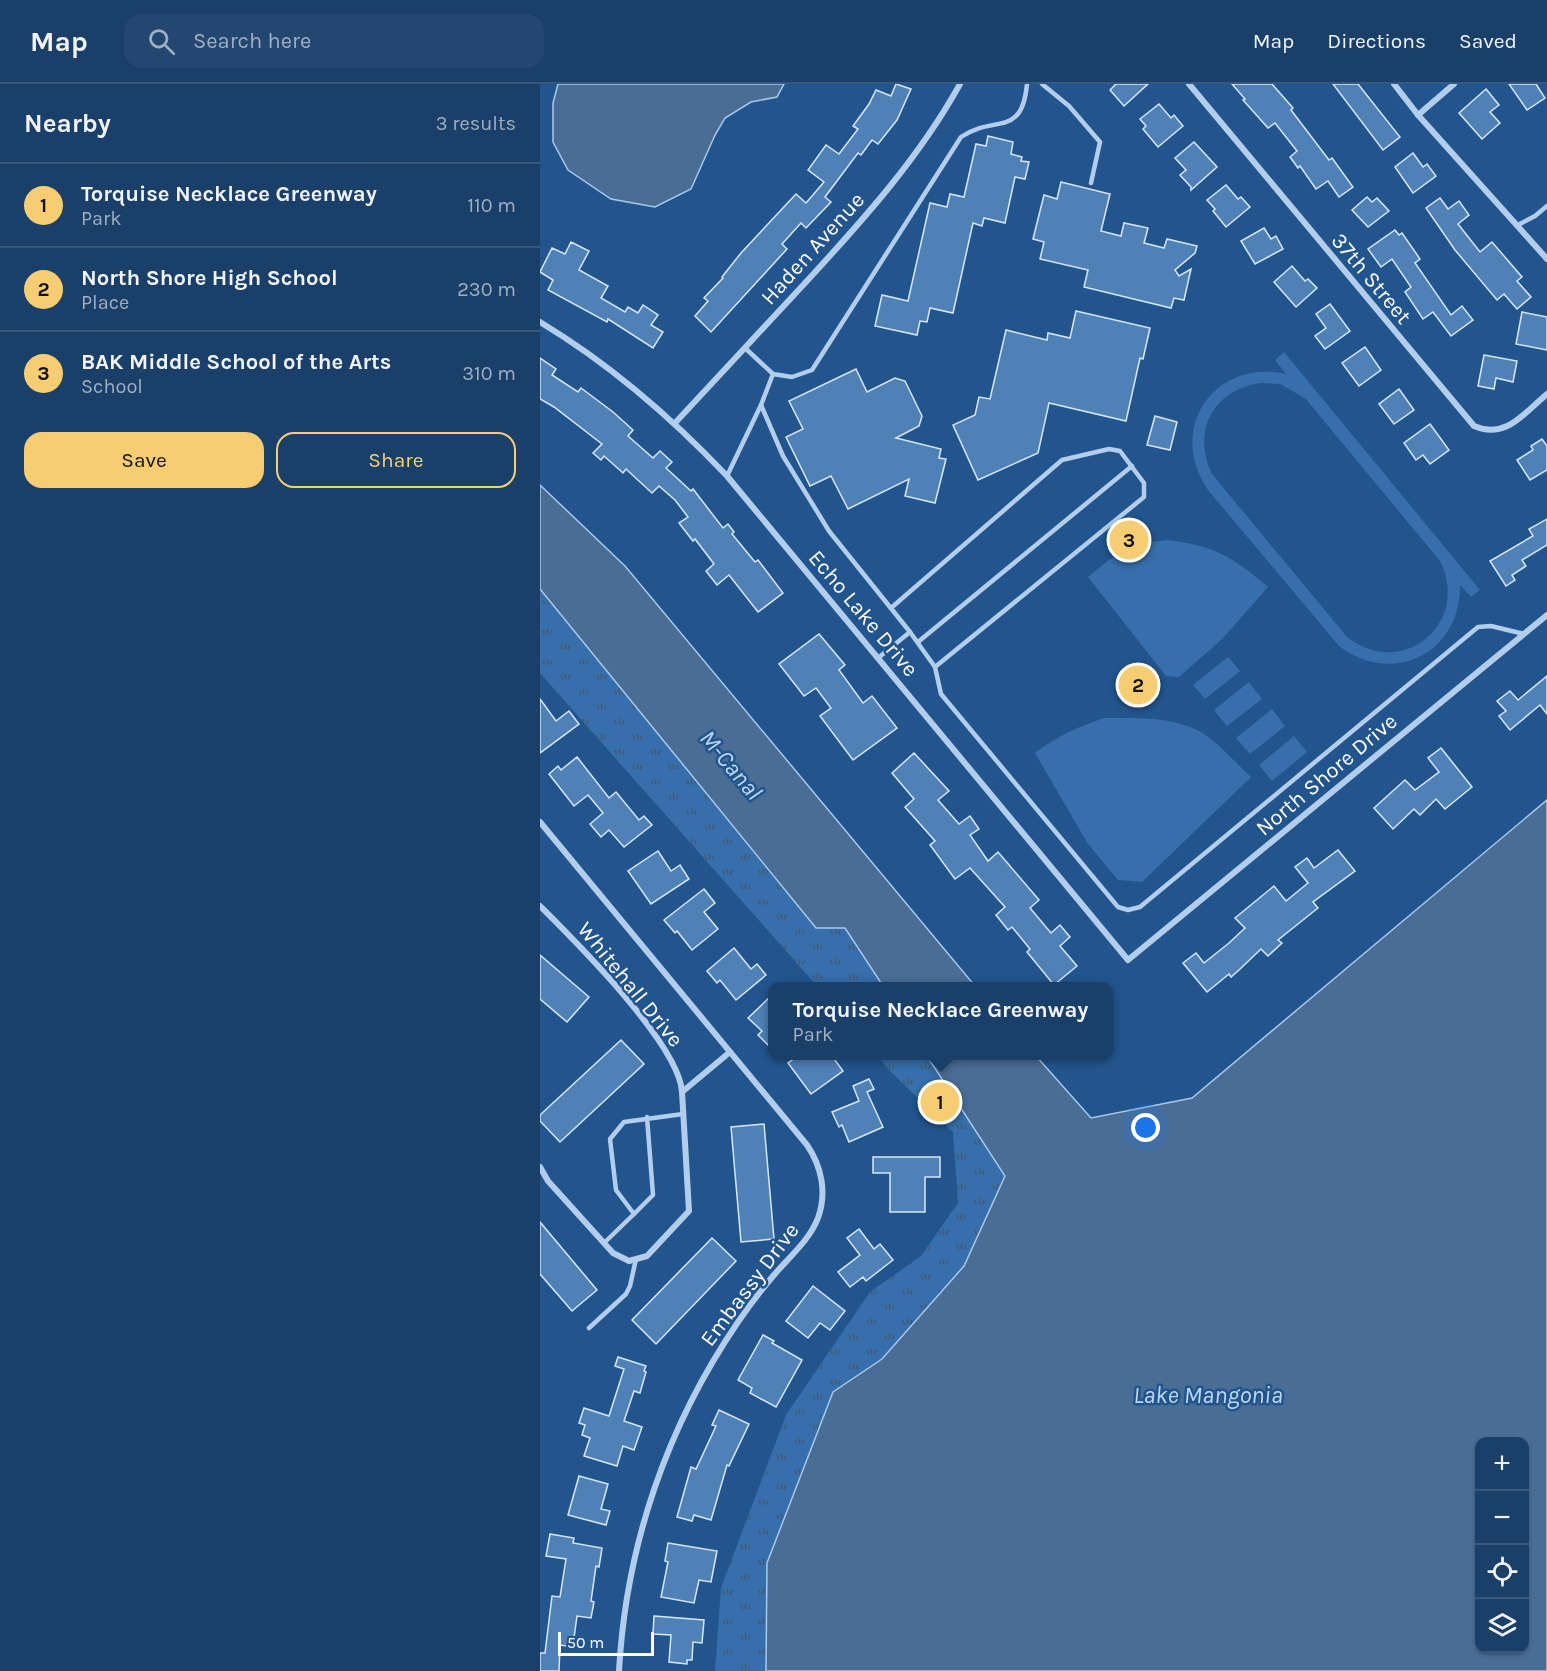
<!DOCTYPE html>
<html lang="en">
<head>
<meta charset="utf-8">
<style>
  :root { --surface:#1a406a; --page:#234770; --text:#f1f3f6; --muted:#9fafc1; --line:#38597e; --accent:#f7cd74 }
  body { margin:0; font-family:Karla,sans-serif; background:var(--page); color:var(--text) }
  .controls { position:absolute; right:18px; bottom:18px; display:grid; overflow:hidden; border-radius:12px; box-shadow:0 2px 4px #0004 }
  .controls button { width:54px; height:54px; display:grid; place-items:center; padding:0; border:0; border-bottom:2px solid var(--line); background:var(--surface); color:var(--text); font:30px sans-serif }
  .scale { position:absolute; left:18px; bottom:15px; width:96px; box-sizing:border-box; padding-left:6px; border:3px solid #fff; border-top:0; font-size:16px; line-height:21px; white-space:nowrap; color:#fff; -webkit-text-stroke:4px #22558e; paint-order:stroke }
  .you { position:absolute; left:606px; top:1044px; width:21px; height:21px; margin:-15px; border:4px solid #fff; border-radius:50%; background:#1a73e8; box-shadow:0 0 0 9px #1a73e833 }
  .badge { display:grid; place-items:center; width:39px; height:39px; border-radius:50%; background:var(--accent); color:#111; font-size:20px; font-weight:700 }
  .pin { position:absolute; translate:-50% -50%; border:3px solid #fff; box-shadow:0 2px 6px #0006 }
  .popup { position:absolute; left:228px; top:898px; width:345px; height:78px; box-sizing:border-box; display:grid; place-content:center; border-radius:12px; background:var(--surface); filter:drop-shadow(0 2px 4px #0005); font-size:20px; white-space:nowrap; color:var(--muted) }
  .popup b { font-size:22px; color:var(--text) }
  .popup::after { content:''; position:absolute; left:50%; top:100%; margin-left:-12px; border:12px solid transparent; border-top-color:var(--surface) }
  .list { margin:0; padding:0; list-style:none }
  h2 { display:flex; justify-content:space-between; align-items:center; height:78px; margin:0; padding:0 24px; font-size:26px }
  h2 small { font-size:20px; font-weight:400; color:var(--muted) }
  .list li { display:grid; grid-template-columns:39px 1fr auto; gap:18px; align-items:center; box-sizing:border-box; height:84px; padding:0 24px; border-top:2px solid var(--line) }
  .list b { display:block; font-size:22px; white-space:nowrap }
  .list p { margin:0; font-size:20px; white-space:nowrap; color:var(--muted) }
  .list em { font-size:20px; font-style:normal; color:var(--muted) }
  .actions { display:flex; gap:12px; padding:18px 24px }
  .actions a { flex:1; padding:14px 0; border:2px solid var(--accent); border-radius:18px; text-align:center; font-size:21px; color:var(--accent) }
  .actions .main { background:var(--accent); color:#111 }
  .icon { flex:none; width:33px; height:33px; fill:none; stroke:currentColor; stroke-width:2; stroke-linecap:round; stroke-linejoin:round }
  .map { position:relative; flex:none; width:1007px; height:1587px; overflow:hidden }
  header { display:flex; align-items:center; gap:36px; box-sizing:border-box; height:84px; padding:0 30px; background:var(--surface); border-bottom:2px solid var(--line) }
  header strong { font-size:28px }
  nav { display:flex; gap:33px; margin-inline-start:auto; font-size:21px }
  .search { width:420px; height:54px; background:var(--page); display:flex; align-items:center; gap:15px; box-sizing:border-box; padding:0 21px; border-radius:18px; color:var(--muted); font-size:22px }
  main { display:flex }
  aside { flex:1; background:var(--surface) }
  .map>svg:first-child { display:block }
  .grass { fill:url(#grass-tufts) }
  .pitch { fill:#366fab; fill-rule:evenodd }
  .water { fill:#4a6d95; stroke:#a6c9ed; stroke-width:1.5; fill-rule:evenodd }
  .building { fill:#4f81b7; stroke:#d7e7f9; stroke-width:1.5 }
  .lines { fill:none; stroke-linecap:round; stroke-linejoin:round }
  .lane { stroke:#b2ceec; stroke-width:4.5 }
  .street { stroke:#b2ceec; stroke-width:6 }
  .labels { text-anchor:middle; stroke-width:5; stroke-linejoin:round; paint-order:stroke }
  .street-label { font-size:22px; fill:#fff; stroke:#22558e }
  .water-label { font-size:24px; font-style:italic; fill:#bed8f3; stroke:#22558e }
</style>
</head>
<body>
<header>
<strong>Map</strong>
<div class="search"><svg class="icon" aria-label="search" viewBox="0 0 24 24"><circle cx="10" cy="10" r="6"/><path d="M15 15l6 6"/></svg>Search here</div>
<nav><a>Map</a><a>Directions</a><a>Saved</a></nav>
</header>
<main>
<aside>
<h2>Nearby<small>3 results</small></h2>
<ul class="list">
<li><span class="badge">1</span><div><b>Torquise Necklace Greenway</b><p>Park</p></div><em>110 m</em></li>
<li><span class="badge">2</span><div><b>North Shore High School</b><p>Place</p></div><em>230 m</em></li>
<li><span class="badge">3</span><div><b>BAK Middle School of the Arts</b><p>School</p></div><em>310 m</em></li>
</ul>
<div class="actions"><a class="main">Save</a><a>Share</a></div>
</aside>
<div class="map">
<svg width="1007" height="1587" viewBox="0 0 1007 1587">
  <defs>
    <pattern id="grass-tufts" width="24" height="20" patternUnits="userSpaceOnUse" patternTransform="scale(1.5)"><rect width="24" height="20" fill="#366fab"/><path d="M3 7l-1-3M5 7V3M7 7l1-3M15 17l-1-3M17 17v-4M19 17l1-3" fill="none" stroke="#435a72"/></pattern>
  </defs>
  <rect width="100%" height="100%" fill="#22558e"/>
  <g class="grass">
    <path d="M0,505L276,844H305L343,902H277L0,589Z"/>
    <path d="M337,972H387L465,1092L424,1182L342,1276L293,1308L227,1479L226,1587H175L181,1504L246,1331L330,1208L381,1172L418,1119L413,1048L352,989Z"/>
  </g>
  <g class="pitch">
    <path d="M744,268L940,506L931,513L920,501C921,569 853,603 799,562L668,406C626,345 674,274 746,290L735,276ZM721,299L740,300L765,314L900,477C931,540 862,596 807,553L672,390C651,347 674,305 721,299Z"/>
    <path d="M628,456C676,462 692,473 728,503L682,555L639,593L626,592L548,493L570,475L604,459Z"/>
    <path d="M688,573L700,587L665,615L653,601Z"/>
    <path d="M709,598L722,615L687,642L674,626Z"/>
    <path d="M732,625L745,642L710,670L696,654Z"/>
    <path d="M564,634C596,634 632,632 661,648C675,656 698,681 711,693L602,798L578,796L548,760L495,669C517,652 538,643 564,634Z"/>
    <path d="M754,652L767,668L732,697L719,681Z"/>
  </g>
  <g class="water">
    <path d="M18,0H244L237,13L211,18L185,34L175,51L151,105L115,123L71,115L28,86L13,58V19Z"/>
    <path d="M0,401L85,482L435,902H343L305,844H276L0,505Z"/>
    <path d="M1007,716V1587H226L227,1479L293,1308L342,1275L424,1182L465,1092L387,972H496L551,1034L652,1014ZM939,1358H984V1564H939Z"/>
  </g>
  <g class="building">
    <path d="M356,0L371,5L357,36L338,60L332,56L321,71L318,69L285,113L291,118L266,144L261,139L242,160L247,165L171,248L155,232L168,217L164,214L183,194L182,193L201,169L256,110L266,119L284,98L268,86L286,61L299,70L318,45L313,42L329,20L336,6L351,12Z"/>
    <path d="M576,0H608L584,22L570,6Z"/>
    <path d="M692,0H732L753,24L751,26L789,76L792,74L813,103L799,113L788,97L776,105L760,82L758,84L750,73L757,67L735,39L728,44L703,16L705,15Z"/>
    <path d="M793,0H818L860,53L843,66Z"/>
    <path d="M969,0H996L1005,14L987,26Z"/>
    <path d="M946,5L959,21L950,28L960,39L942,55L919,29Z"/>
    <path d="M619,20L631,34L634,31L643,42L618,63L603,45L606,42L600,35Z"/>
    <path d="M448,52L473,58L471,70L482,73L481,77L489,78L485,95L475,93L465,139L444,134L442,142L433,139L413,229L390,224L387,238L380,237L377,251L335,242L342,211L368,217L390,119L407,123L410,110L424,113L436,60L446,62Z"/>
    <path d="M654,58L677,83L651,106V103L640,91L646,86L635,74Z"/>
    <path d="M873,69L883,83L887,80L896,92L873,109L855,83Z"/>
    <path d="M521,98L570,110L561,147L581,152L584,139L608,144L604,159L624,164L627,155L657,162L655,169L635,186L639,192L651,185L644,216L634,214L631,224L544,203L548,186L500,175L504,158L493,155L504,111L517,115Z"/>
    <path d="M686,101L698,115L701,113L710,123L686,143L673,127L675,125L667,116Z"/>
    <path d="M827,113L832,118L837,114L849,127L828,143L812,126Z"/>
    <path d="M900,114L908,125L919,117L929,131L918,140L940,168L952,158L982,193L977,197L991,213L977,225L964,210L957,216L915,166L886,124Z"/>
    <path d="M724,144L731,155L736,152L743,165L715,180L701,157Z"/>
    <path d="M855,146L859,151L862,149L880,175L875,179L911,231L922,222L933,236L911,252L893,228L883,235L865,208L871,203L852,175L841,183L828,165Z"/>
    <path d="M31,158L49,167L39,186L68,202L61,214L85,228L88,223L98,229L103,221L118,231L111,241L123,248L113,264L68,235L67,238L8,206L13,196L0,188L12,164L25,170Z"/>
    <path d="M752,182L765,197L768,195L777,204L756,223L734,198Z"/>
    <path d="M790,220L810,247L785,265L775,252L786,244L776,230Z"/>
    <path d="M536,227L610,244L603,275L600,274L586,337L509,319L498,369L438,396L413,341L435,331L439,313L450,315L466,246L507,256L508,249L530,254Z"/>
    <path d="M982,228L1007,233V266L976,260Z"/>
    <path d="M825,263L841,286L819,302L802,279Z"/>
    <path d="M944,271L977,277L973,298L956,294L954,305L938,302Z"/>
    <path d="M0,274L16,285L12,291L38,308L41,304L73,328L93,346L88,352L113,374L120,367L132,378L126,384L151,407L153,405L183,444L188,440L194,448L192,450L215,478L218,476L243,509L218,528L189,491L177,501L166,487L174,480L155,455L153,457L139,439L148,433L135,416L119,402L112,409L86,385L83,389L64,372L61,376L53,369L62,360L14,323L0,315Z"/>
    <path d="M316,285L327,308L355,294L365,297L382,332L379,342L356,354L401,365L399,374L406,375L395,419L365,412L369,395L308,425L291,392L270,402L246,353L263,345L249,317Z"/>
    <path d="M859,305L874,326L854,340L839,320Z"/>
    <path d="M615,332L637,338L630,366L607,361Z"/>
    <path d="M890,340L909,366L890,380L883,371L876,376L864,359Z"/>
    <path d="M1002,355L1007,362V386L990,396L977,376L993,366L991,362Z"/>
    <path d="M1007,435V461L982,476L986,482L972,491L975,496L966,502L950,477L993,452L989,445Z"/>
    <path d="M279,550L305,581L299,586L323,619L332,612L357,644L313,676L280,632L291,624L276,604L264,612L239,580Z"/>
    <path d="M1007,592V630L1000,621L970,646L959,632L966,627L957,617L970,607L978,616Z"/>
    <path d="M0,615L16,637L29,627L39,640L0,669Z"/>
    <path d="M901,664L932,703L905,725L896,715L880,731L874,725L853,745L834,724L865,696L875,706L899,688L888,674Z"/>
    <path d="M374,669L409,707L398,716L419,740L430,732L439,745L430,751L448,777L458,768L499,816L490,824L511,849L520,841L530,853L520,862L537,882L514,901L487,868L490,865L472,843L468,846L456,831L465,823L430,784L415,795L390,761L395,757L365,723L374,715L352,689Z"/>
    <path d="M37,673L69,714L76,708L99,736L104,732L112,741L84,763L69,746L61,753L50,740L63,729L48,711L34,722L9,690L18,682L21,686Z"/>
    <path d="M798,766L815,787L773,818L778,824L738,856L742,859L728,872L721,865L699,886L691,893L689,890L667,908L643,879L656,869L664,879L689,859L705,844L695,834L734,802L746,817L768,799L755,783L767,774L774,784Z"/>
    <path d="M118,767L131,787L140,781L149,795L111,820L88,787Z"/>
    <path d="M164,805L175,819L164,828L178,845L152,866L137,847L135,849L124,836Z"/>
    <path d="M194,864L211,885L217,880L226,891L196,916L180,896L177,899L167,887Z"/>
    <path d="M0,871L49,913L27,938L0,915Z"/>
    <path d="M232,911V965L218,951L222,947L208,934Z"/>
    <path d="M81,956L104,980L20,1058L0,1037V1031Z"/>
    <path d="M258,972H292L303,987L271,1010L248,979Z"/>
    <path d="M329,995L334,1005L327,1008L343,1043L309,1058L302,1041L299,1043L292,1028L319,1017L313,1002Z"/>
    <path d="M224,1040L234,1155L201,1158L191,1043Z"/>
    <path d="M333,1073H400V1093H385V1128H350V1089H333Z"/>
    <path d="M0,1138L57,1206L32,1227L0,1190Z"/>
    <path d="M319,1145L334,1165L340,1160L353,1176L326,1197L323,1193L310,1203L298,1188L320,1171L307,1154Z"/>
    <path d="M172,1154L196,1177L116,1260L92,1236Z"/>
    <path d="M273,1202L305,1227L290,1246L280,1239L268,1254L246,1237Z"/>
    <path d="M223,1251L234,1257L232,1259L262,1276L236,1323L210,1309L212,1304L198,1296Z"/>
    <path d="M78,1273L106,1282L104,1287L106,1288L100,1309L94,1307L84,1337L102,1343L94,1366L83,1362L77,1382L44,1372L50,1354L42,1351L45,1341L39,1339L44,1324L69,1332L84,1285L75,1282Z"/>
    <path d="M179,1326L209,1340L189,1382L187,1381L171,1436L154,1431L152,1437L137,1433L151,1383L156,1385L176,1342L172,1341Z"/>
    <path d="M39,1392L68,1400L61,1425L70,1427L66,1441L28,1431Z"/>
    <path d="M10,1450L34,1454L33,1459L62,1464L59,1483L56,1482L51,1517L54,1518L51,1534L37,1532L34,1554L28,1553L27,1562L20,1561L19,1587H0V1569H5L12,1512L20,1513L26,1475L6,1472Z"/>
    <path d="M128,1459L177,1467L171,1498L159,1496L154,1519L121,1513L128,1478L125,1477Z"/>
    <path d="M114,1532L164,1536L162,1559L153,1558L152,1576H147V1580L129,1578L131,1551L113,1550Z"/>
  </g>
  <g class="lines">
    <g class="lane">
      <path d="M502,0L529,22L560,58L551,99"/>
      <path d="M978,141L995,132L1007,122"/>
      <path d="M205,264L233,290L221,321L243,372L289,447L370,548L338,574"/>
      <path d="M233,290L252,293L272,286L421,53C454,30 482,55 487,0"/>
      <path d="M187,392L221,321"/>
      <path d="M351,524L522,376L569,365L580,367L604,399V413L395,583L401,610L578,823L588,826L600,823L938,543L951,542L984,550"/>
      <path d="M370,548L395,583"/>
      <path d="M378,558L592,382"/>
      <path d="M107,1033L113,1111L94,1130L76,1106L70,1055L84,1038L143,1030"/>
      <path d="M64,1159L94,1130"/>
      <path d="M49,1244L86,1210L90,1202L96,1175"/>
    </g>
    <g class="street">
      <path d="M649,0L934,342C966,356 984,329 1007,310"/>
      <path d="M854,0L878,31L1007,175"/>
      <path d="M878,31L914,0"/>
      <path d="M0,238C70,280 131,333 187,392L588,876L1007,531"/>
      <path d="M135,339C179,292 222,245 266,198C323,136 379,74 420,0"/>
      <path d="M0,738L267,1061C282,1083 287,1109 278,1134C269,1157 249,1173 234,1191C221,1206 209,1222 198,1238C127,1342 86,1461 79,1587"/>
      <path d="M0,822C35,857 139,960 142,1008"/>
      <path d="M0,1083L8,1097L73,1169L89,1177L107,1172L149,1127L142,1008L190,968"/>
    </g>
  </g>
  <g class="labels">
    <g class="street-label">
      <text transform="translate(272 164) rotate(-48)" y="8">Haden Avenue</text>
      <text transform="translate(832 194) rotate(50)" y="8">37th Street</text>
      <text transform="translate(324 529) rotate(50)" y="8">Echo Lake Drive</text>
      <text transform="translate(786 690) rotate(-40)" y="8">North Shore Drive</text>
      <text transform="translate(91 900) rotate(51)" y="8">Whitehall Drive</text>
      <text transform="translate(209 1200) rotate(-53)" y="8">Embassy Drive</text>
    </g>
    <g class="water-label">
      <text transform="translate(191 681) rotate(50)" y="8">M-Canal</text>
      <text x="668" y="1319">Lake Mangonia</text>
    </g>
  </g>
</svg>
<div class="controls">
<button>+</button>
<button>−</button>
<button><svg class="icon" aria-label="locate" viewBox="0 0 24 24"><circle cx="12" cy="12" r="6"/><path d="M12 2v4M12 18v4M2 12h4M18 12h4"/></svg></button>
<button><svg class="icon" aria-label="layers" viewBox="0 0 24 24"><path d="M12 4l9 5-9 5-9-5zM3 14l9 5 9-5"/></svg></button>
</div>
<div class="scale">50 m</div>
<div class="you"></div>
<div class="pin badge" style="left:400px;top:1018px">1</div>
<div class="popup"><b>Torquise Necklace Greenway</b>Park</div>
<div class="pin badge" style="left:598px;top:601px">2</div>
<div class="pin badge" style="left:589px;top:456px">3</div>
</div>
</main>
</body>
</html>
